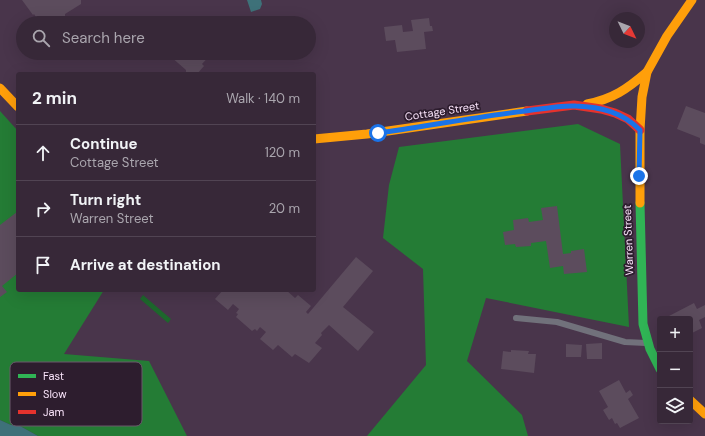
<!DOCTYPE html>
<html lang="en">
<head>
<meta charset="utf-8">
<style>
  :root { --surface:#372838; --page:#3e3040; --text:#f1f3f6; --muted:#aaa6ae; --line:#514453 }
  body { margin:0; font-family:"DM Sans",sans-serif; background:var(--page); color:var(--text) }
  .controls { position:absolute; right:12px; bottom:12px; display:grid; overflow:hidden; border-radius:4px; box-shadow:0 4px 16px #0002 }
  .controls button { width:36px; height:36px; display:grid; place-items:center; padding:0; border:0; border-bottom:1px solid var(--line); background:var(--surface); color:var(--text); font:20px sans-serif }
  .compass { position:absolute; left:609px; top:12px; width:36px; height:36px; border-radius:50%; background:var(--surface); box-shadow:0 4px 16px #0002; rotate:133deg }
  .stop { position:absolute; width:12px; height:12px; margin:-9px; border:3px solid #1a73e8; border-radius:50%; background:#fff }
  .stop.end { background:#1a73e8; border-color:#fff; box-shadow:0 1px 4px #0008 }
  .list { margin:0; padding:0; list-style:none }
  h2 { display:flex; justify-content:space-between; align-items:center; height:52px; margin:0; padding:0 16px; font-size:17px }
  h2 small { font-size:13px; font-weight:400; color:var(--muted) }
  .list li { display:grid; grid-template-columns:26px 1fr auto; gap:12px; align-items:center; box-sizing:border-box; height:56px; padding:0 16px; border-top:1px solid var(--line) }
  .list b { display:block; font-size:15px; white-space:nowrap }
  .list p { margin:0; font-size:13px; white-space:nowrap; color:var(--muted) }
  .list em { font-size:13px; font-style:normal; color:var(--muted) }
  .icon { flex:none; width:22px; height:22px; fill:none; stroke:currentColor; stroke-width:2; stroke-linecap:round; stroke-linejoin:round }
  .map { position:relative; flex:none; width:705px; height:436px; overflow:hidden }
  .search { position:absolute; background:var(--surface); box-shadow:0 4px 16px #0002; left:16px; top:16px; width:300px; height:44px; display:flex; align-items:center; gap:10px; box-sizing:border-box; padding:0 14px; border-radius:22px; color:var(--muted); font-size:15px }
  .panel { position:absolute; background:var(--surface); box-shadow:0 4px 16px #0002; left:16px; top:72px; width:300px; height:220px; border-radius:4px }
  .map>svg:first-child { display:block }
  .green { fill:#1d672c }
  .forest { fill:#247c35 }
  .water { fill:#3e7179 }
  .building { fill:#5c4c5d }
  .lines { fill:none; stroke-linecap:round; stroke-linejoin:round }
  .lane { stroke:#71717b; stroke-width:6 }
  .fast { stroke:#30b455; stroke-width:9 }
  .slow { stroke:#ff9f0a; stroke-width:9 }
  .jam { stroke:#e5322d; stroke-width:9 }
  .route { stroke:#1a73e8; stroke-width:5 }
  .labels { text-anchor:middle; stroke-width:3.5; stroke-linejoin:round; paint-order:stroke }
  .street-label { font-size:11px; fill:#f9e3fa; stroke:#2d1d2e }
  .key { fill:#2d1d2e; stroke:#6a586b; stroke-width:1 }
  .key-label { font-size:11px; fill:#f9e3fa }
</style>
</head>
<body>
<div class="map">
<svg width="705" height="436" viewBox="0 0 705 436">
  <rect width="100%" height="100%" fill="#49354b"/>
  <path class="green" d="M143,295L171,319L168,323L140,299Z"/>
  <g class="forest">
    <path d="M0,111L18,131V290H104L64,354L149,361L187,436H38L20,426L11,425L0,420Z"/>
    <path d="M578,124L620,144L629,327L486,298L467,361L522,415L528,436H367L426,365L423,269L383,238L389,185L399,147Z"/>
  </g>
  <g class="water">
    <path d="M247,0H261L262,4L260,9L251,12Z"/>
    <path d="M0,420L11,425L20,426L38,436H0Z"/>
  </g>
  <g class="building">
    <path d="M22,0H81V4L65,14V20L58,19L55,21L36,17L34,14L33,15Z"/>
    <path d="M241,16L244,23H225Z"/>
    <path d="M429,18L430,26H432L433,31L424,32L426,49L397,52L395,40L386,41L384,27L402,25L403,32L413,31L411,20Z"/>
    <path d="M172,53H212L202,64L204,66L197,74H186V70L170,56Z"/>
    <path d="M686,106L705,113V145L700,143V138L677,129Z"/>
    <path d="M557,206L563,254L571,253V251L584,249L587,272L564,274L563,266L550,268L546,241L531,243V246L516,247L515,244L505,245L503,232L514,230L513,220L528,218L529,222L543,220L541,208Z"/>
    <path d="M17,212L18,273L2,286L7,292L0,297V225Z"/>
    <path d="M356,257L373,271L343,307L374,332L358,351L329,325L321,333L322,335L315,343L322,348L309,363L295,354L292,357L278,345L273,350L260,339L266,332L260,327L257,331L255,329L252,331L236,317L238,314L236,313L239,309L233,304L228,310L215,299L223,290H286L295,298L298,295L311,306L306,312L308,314Z"/>
    <path d="M694,303L697,309L705,305V317L699,320L702,328L690,334V319H670L669,316Z"/>
    <path d="M602,343V359H587L586,344Z"/>
    <path d="M566,344L582,345L581,357H566Z"/>
    <path d="M511,350L529,351L528,354H536L534,373L501,369L503,351L511,352Z"/>
    <path d="M619,380L626,393L630,390L633,395L628,399L639,418L620,428L617,423L615,424L612,418L609,420L603,410L608,407L599,391Z"/>
  </g>
  <g class="lines">
    <path class="lane" d="M516,318L557,322L625,342L646,343"/>
    <path class="fast" d="M640,203L643,324L650,349L660,369"/>
    <g class="slow">
      <path d="M0,88L18,107"/>
      <path d="M587,104C613,99 627,89 647,72"/>
      <path d="M314,139L367,134L527,111"/>
      <path d="M640,203V130L642,97L647,72L667,36L692,0"/>
      <path d="M690,400L705,414"/>
    </g>
    <path class="jam" d="M527,111L574,105L601,109L615,113L628,119L640,130"/>
  </g>
  <g class="lines">
    <path class="route" d="M378,133C427,126 476,117 525,111C541,109 561,105 576,106C601,107 622,112 640,130L639,176"/>
  </g>
  <g class="labels">
    <g class="street-label">
      <text transform="translate(442 111) rotate(-9)" y="4">Cottage Street</text>
      <text transform="translate(628 240) rotate(-92)" y="4">Warren Street</text>
    </g>
  </g>
  <rect x="10" y="362" width="132" height="64" rx="6" class="key"/>
  <rect x="18" y="374" width="18" height="4" fill="#30b455"/>
  <rect x="18" y="392" width="18" height="4" fill="#ff9f0a"/>
  <rect x="18" y="410" width="18" height="4" fill="#e5322d"/>
  <g class="key-label">
    <text x="43" y="380">Fast</text>
    <text x="43" y="398">Slow</text>
    <text x="43" y="416">Jam</text>
  </g>
</svg>
<div class="controls">
<button>+</button>
<button>−</button>
<button><svg class="icon" aria-label="layers" viewBox="0 0 24 24"><path d="M12 4l9 5-9 5-9-5zM3 14l9 5 9-5"/></svg></button>
</div>
<svg class="compass" viewBox="-18 -18 36 36"><path d="M0-13l5 13h-10z" fill="#e53935"/><path d="M0 13l5-13h-10z" fill="#aaa6ae"/></svg>
<div class="stop" style="left:378px;top:133px"></div>
<div class="stop end" style="left:639px;top:176px"></div>
<div class="search"><svg class="icon" aria-label="search" viewBox="0 0 24 24"><circle cx="10" cy="10" r="6"/><path d="M15 15l6 6"/></svg>Search here</div>
<section class="panel">
<h2>2 min<small>Walk · 140 m</small></h2>
<ul class="list">
<li><svg class="icon" aria-label="ahead" viewBox="0 0 24 24"><path d="M12 20V5M6 11l6-6 6 6"/></svg><div><b>Continue</b><p>Cottage Street</p></div><em>120 m</em></li>
<li><svg class="icon" aria-label="right" viewBox="0 0 24 24"><path d="M7 20v-9h11M14 6l5 5-5 5"/></svg><div><b>Turn right</b><p>Warren Street</p></div><em>20 m</em></li>
<li><svg class="icon" aria-label="arrive" viewBox="0 0 24 24"><path d="M6 21V4h12l-3 4 3 4H6"/></svg><div><b>Arrive at destination</b></div></li>
</ul>
</section>
</div>
</body>
</html>
